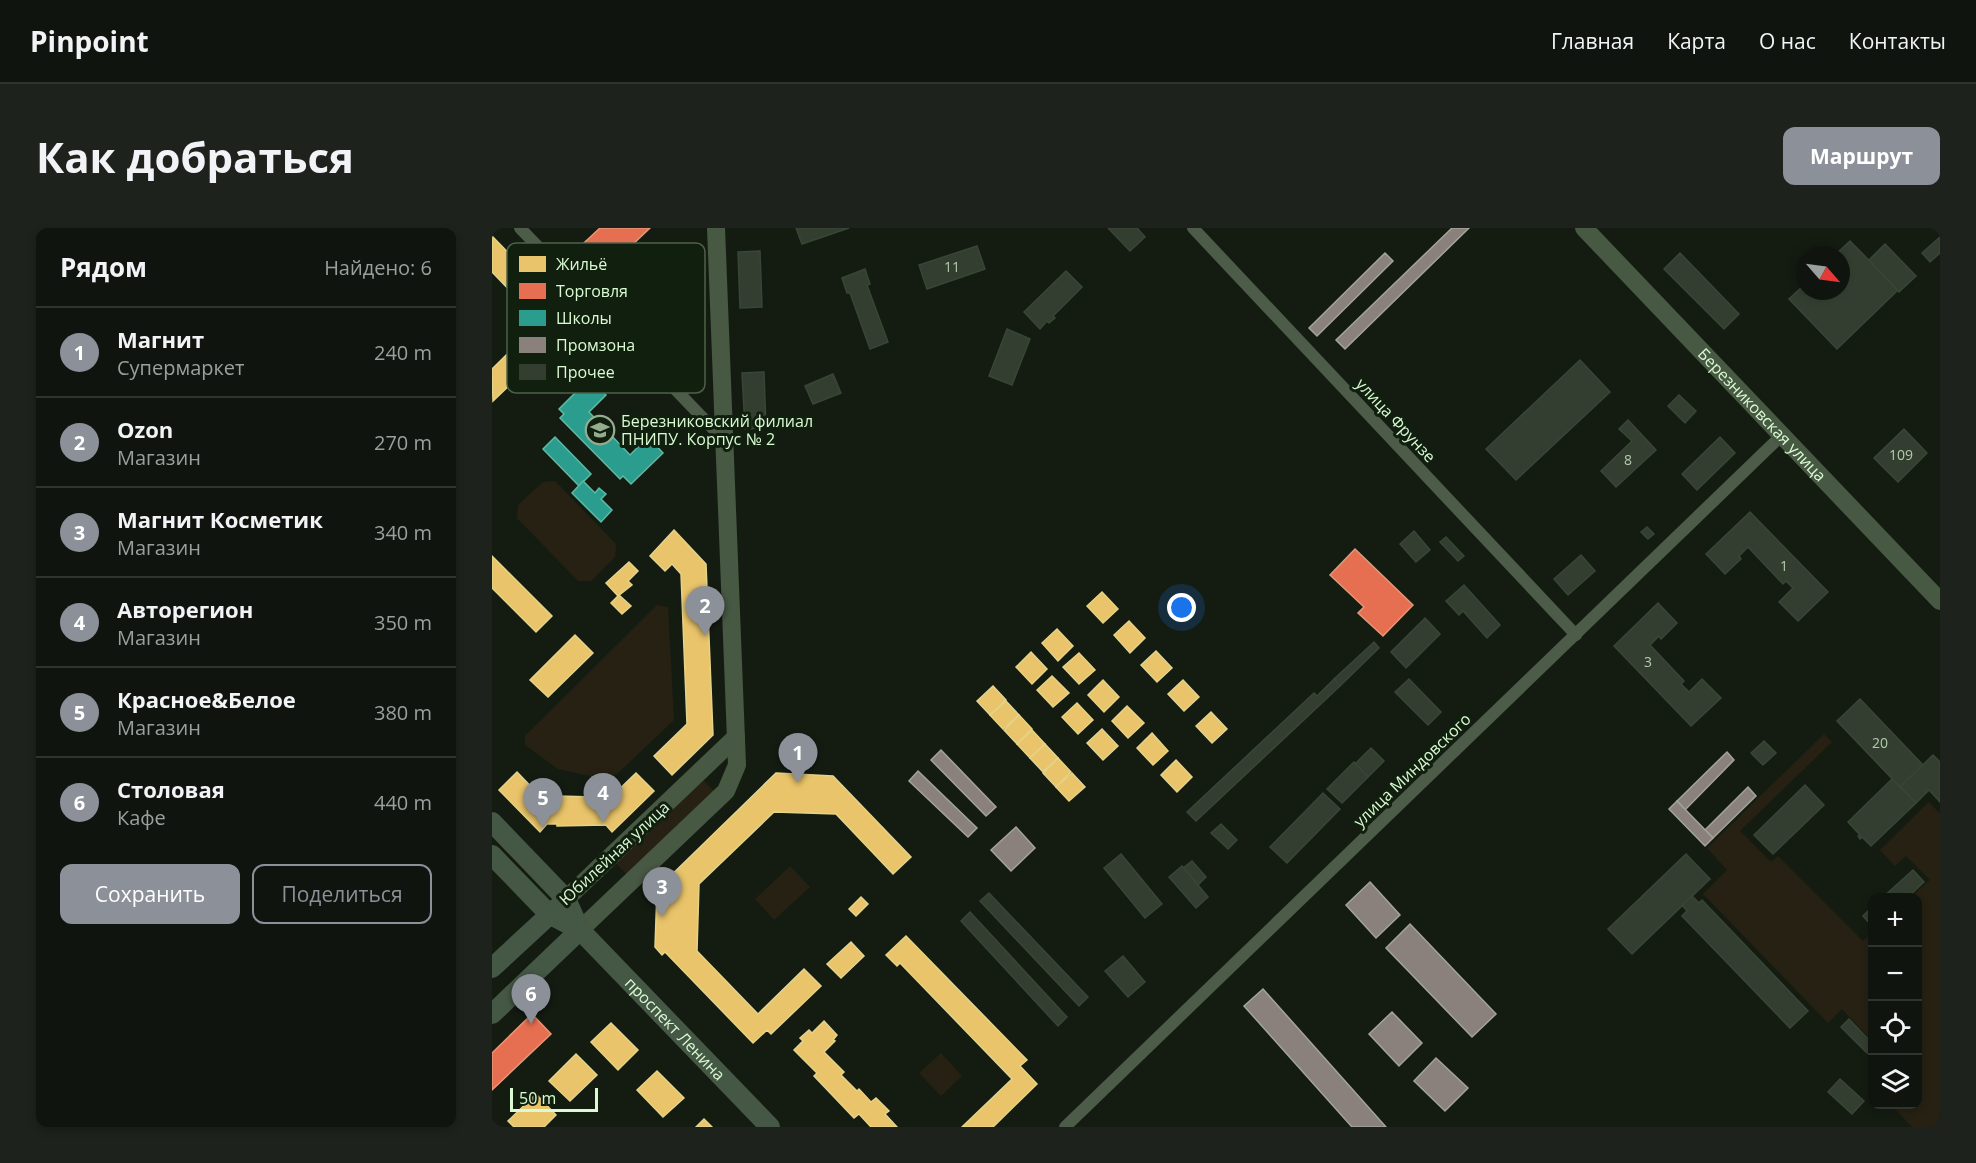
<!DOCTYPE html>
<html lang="ru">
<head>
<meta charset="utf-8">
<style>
  :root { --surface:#0f150e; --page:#1d221c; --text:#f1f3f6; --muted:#9b9f9e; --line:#2f342e; --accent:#8c9099 }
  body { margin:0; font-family:"Open Sans",sans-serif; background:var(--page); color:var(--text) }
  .controls { position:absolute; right:18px; bottom:18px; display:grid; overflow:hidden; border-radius:12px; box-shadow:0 3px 9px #0003 }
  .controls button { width:54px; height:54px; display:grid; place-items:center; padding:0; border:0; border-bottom:2px solid var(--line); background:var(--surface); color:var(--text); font:30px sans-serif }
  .compass { position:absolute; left:1304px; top:18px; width:54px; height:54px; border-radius:50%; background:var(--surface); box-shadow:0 3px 9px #0003; rotate:118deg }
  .scale { position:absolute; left:18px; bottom:15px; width:88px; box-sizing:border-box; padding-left:6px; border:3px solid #dafad3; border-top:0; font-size:16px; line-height:21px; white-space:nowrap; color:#dafad3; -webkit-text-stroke:4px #111f0f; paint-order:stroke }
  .you { position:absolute; left:690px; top:380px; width:21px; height:21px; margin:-15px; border:4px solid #fff; border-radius:50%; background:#1a73e8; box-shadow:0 0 0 9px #1a73e833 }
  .badge { display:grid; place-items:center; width:39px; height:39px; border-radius:50%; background:var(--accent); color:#fff; font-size:20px; font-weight:700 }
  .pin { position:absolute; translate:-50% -50px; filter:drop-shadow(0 2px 3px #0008) }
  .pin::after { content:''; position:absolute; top:32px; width:21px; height:18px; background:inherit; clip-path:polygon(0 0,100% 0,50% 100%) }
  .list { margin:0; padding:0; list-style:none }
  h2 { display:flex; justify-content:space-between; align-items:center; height:78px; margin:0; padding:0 24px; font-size:26px }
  h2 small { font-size:20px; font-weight:400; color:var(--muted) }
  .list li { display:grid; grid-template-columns:39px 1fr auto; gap:18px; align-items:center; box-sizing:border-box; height:90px; padding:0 24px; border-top:2px solid var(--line) }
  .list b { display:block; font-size:22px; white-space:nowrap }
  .list p { margin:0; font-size:20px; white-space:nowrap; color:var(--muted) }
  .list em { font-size:20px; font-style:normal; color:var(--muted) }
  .actions { display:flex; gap:12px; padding:18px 24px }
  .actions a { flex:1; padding:14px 0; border:2px solid var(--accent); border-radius:12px; text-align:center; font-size:21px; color:var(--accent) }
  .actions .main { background:var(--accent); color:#fff }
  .icon { flex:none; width:33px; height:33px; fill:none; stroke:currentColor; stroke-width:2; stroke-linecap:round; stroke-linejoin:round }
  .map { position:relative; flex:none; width:1448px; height:899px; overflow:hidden; border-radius:12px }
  header { display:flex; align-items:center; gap:36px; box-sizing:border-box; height:84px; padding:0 30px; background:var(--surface); border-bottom:2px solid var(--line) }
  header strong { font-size:28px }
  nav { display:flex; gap:33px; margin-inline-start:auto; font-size:21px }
  .intro { display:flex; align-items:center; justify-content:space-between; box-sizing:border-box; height:144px; padding:0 36px }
  h1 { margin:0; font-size:42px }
  .button { padding:15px 27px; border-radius:12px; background:var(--accent); color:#fff; font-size:21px; font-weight:700 }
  main { display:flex; gap:36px; padding:0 36px }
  aside { flex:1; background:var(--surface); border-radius:12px; box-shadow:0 3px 9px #0003 }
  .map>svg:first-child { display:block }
  .green { fill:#262113 }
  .homes { fill:#e9c46a; stroke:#e4d48a; stroke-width:1.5 }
  .shops { fill:#e76f51; stroke:#e39978; stroke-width:1.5 }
  .schools { fill:#2a9d8f; stroke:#5fb9a3; stroke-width:1.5 }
  .industry { fill:#8a817c; stroke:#a2a596; stroke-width:1.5 }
  .building { fill:#333e30; stroke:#384635; stroke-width:1.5 }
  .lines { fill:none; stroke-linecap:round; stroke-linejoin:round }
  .street { stroke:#4d5b49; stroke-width:12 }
  .secondary { stroke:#475843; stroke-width:18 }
  .primary { stroke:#455845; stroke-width:20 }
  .labels { text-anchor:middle; stroke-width:6; stroke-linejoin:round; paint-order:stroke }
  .number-label { font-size:14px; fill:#b0cbaa }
  .street-label { font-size:16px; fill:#dafad3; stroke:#111f0f }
  .poi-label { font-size:16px; fill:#dafad3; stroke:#111f0f; text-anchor:start }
  .key { fill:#111f0f; stroke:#4d614a; stroke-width:1.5 }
  .key-label { font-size:16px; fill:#dafad3 }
</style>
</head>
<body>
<header>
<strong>Pinpoint</strong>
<nav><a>Главная</a><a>Карта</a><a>О нас</a><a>Контакты</a></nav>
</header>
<div class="intro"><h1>Как добраться</h1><a class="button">Маршрут</a></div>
<main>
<aside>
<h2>Рядом<small>Найдено: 6</small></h2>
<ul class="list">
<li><span class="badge">1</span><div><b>Магнит</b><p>Супермаркет</p></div><em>240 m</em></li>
<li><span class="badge">2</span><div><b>Ozon</b><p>Магазин</p></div><em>270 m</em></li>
<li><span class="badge">3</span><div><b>Магнит Косметик</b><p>Магазин</p></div><em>340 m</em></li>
<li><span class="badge">4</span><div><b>Авторегион</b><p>Магазин</p></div><em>350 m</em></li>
<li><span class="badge">5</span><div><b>Красное&amp;Белое</b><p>Магазин</p></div><em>380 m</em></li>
<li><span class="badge">6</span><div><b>Столовая</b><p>Кафе</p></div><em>440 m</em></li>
</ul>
<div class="actions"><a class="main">Сохранить</a><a>Поделиться</a></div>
</aside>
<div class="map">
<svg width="1448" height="899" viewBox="0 0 1448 899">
  <rect width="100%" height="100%" fill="#141c12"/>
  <g class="green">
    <path d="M63,253L124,316L123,329L99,353H86L25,290L26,277L51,254Z"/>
    <path d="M165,377L176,379L182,492L125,546L112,551L66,541L33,517V508Z"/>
    <path d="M1332,506L1340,514L1248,603L1279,634L1286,628L1371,713L1380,705V813L1350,781L1336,795L1211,666L1235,642L1215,620Z"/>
    <path d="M211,552L225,566L137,649L124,635Z"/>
    <path d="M1437,574L1448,586V899H1420L1399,877L1426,876V670L1419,669L1438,652L1414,628L1403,638L1388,622Z"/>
    <path d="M298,638L318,659L282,692L263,671Z"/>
    <path d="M449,825L470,848L449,868L427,845Z"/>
  </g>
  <g class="homes">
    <path d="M0,8L83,94L1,173L0,141L48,94L0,44Z"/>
    <path d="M182,302L214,336L221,507L180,547L162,528L195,496L189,346L180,336L173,343L158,328Z"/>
    <path d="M0,328L60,388L44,404L0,360Z"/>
    <path d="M137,334L146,343L136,353L140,357L126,368L114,355Z"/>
    <path d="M610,364L626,381L611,395L595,378Z"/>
    <path d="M127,367L139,378L130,386L119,375Z"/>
    <path d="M637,393L653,410L638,425L622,407Z"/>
    <path d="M565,401L581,418L566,433L550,415Z"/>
    <path d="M83,407L101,425L56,469L38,452Z"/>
    <path d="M664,423L680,440L665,454L649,437Z"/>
    <path d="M539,424L555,441L540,456L524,439Z"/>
    <path d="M587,425L603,442L587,456L571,439Z"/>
    <path d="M560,448L577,465L561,479L545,462Z"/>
    <path d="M611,452L627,469L612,484L596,467Z"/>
    <path d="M691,452L707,469L692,483L676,466Z"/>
    <path d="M501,458L514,472L498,487L485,473Z"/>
    <path d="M514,473L527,487L511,501L498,487Z"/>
    <path d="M585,475L601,492L586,506L570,489Z"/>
    <path d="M635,478L652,495L636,510L620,493Z"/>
    <path d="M719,484L735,501L720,515L704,498Z"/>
    <path d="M527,487L540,501L525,516L512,502Z"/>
    <path d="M610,501L626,518L611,532L595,515Z"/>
    <path d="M540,502L553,516L538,530L525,516Z"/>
    <path d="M660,505L676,523L661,537L645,520Z"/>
    <path d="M553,516L566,530L551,544L538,530Z"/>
    <path d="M566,530L579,544L564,559L551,545Z"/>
    <path d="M684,532L700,549L685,564L669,547Z"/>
    <path d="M25,544L52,572H65V568L103,569V572L115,573L144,545L162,563L120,604L114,597L65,598V596H55L48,604L7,562Z"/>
    <path d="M284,545L341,548L419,629L401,646L344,586L282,584L207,656L205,723L266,786L312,741L329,758L279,806L275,802L261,815L173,724L170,727L163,719L165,661Z"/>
    <path d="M580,545L593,559L577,573L564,559Z"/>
    <path d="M369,669L376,676L364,688L357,681Z"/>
    <path d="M414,708L535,832L528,838L545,856L501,899H470L520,851L408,735L405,738L394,727Z"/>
    <path d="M359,714L372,728L349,750L335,736Z"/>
    <path d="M332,793L345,807L341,812L343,813L332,824L352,844L349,847L365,863L367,861L379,874L384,870L397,883L393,886L405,899H379L367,886L362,890L322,848L325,845L302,822L311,813L308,810L317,802L320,805Z"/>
    <path d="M119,795L146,822L126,842L99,814Z"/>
    <path d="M84,826L105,847L78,873L57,853Z"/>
    <path d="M165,843L192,870L171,889L145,862Z"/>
    <path d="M44,866L64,887L52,899H22L16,893Z"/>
    <path d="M212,891L220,899H204Z"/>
  </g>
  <g class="shops">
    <path d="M108,0H158L138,19L188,71L168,91L116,38L103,50L80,26Z"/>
    <path d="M863,321L921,377L891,408L866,385L872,379L838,347Z"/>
    <path d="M40,786L59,806L0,862V825Z"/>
  </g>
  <g class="schools">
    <path d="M98,150L114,167L97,184L138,227L156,209L171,225L139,256L131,248L128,251L68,190L72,186L67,181Z"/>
    <path d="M63,209L99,246L87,258L51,221Z"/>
    <path d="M91,253L103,265L107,260L114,266L109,271L120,282L109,294L80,265Z"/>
  </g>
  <g class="industry">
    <path d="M960,0H977L853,121L844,112Z"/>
    <path d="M893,25L901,33L825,108L817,100Z"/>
    <path d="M449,522L504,579L494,588L439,532Z"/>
    <path d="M1235,524L1242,532L1193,582L1185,573Z"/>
    <path d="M426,543L485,600L476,609L417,553Z"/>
    <path d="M1256,559L1264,568L1221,610L1213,602Z"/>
    <path d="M1185,573L1221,610L1213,618L1177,581Z"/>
    <path d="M524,599L543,620L519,643L499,622Z"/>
    <path d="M878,654L908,687L884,710L854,677Z"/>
    <path d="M918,696L1004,786L980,809L894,720Z"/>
    <path d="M771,761L894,899H860L752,778Z"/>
    <path d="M900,784L930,815L907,838L877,806Z"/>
    <path d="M944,830L976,860L953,883L922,853Z"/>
  </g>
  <g class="building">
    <path d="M304,0H357L310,16Z"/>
    <path d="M616,0H645L653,9L638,23Z"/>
    <path d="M1448,9V25L1438,34L1430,25Z"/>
    <path d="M1358,13L1406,62L1345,121L1297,71L1313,56V63H1349V27H1343Z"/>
    <path d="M1393,16L1424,48L1407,64L1377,32Z"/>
    <path d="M485,18L493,41L435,61L427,37Z"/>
    <path d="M268,23L270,79L248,80L246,24Z"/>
    <path d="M1188,25L1247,86L1232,101L1172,41Z"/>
    <path d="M373,41L378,56L375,57L396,114L378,121L358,65H355L350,50Z"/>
    <path d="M574,43L590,59L561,88L563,90L557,95L555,93L548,101L532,84Z"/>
    <path d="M515,101L538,111L520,157L497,148Z"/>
    <path d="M1088,132L1118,164L1024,252L994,221Z"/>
    <path d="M272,144L274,200L253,201L250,145Z"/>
    <path d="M341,146L349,165L321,176L313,158Z"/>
    <path d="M1187,167L1204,183L1193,195L1176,178Z"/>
    <path d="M1136,192L1164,222L1124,259L1109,243L1140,213L1127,201Z"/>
    <path d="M1412,201L1435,225L1406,254L1382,230Z"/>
    <path d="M1228,209L1243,225L1205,262L1190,246Z"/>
    <path d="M1258,284L1336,364L1306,393L1287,374L1301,360L1294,353L1291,356L1256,319L1247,328L1249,331L1233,346L1214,326Z"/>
    <path d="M1155,299L1162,306L1156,311L1149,304Z"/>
    <path d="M922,303L938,322L924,334L908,316Z"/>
    <path d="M954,309L972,328L966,333L948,314Z"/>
    <path d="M1089,327L1103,343L1076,367L1062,351Z"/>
    <path d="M972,357L1008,397L995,410L971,383L967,387L954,373Z"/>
    <path d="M1166,375L1185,395L1169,411L1167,408L1158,417L1192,453L1189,456L1197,464L1210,451L1229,470L1199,498L1122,418Z"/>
    <path d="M933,390L948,406L914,440L899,424Z"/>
    <path d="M882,414L887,420L848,458L842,451Z"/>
    <path d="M842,451L848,458L704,593L695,584L822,465L825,468Z"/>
    <path d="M917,451L949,484L936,497L903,464Z"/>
    <path d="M1368,471L1431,537L1408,559L1345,493Z"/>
    <path d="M1272,513L1284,525L1271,537L1259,525Z"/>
    <path d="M879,520L892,533L876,549L863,536Z"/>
    <path d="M1441,527L1448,534V574L1437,562L1424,575L1408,559Z"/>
    <path d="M862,534L876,549L850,575L835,561Z"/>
    <path d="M1400,551L1424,575L1379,618L1370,609L1368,611L1366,608L1368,607L1356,594Z"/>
    <path d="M1313,557L1332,577L1281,626L1262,607Z"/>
    <path d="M831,565L848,581L795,635L778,619Z"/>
    <path d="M729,596L745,612L736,621L719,605Z"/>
    <path d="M629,626L670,676L653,690L612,640Z"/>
    <path d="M1194,626L1218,651L1140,726L1116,701Z"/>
    <path d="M700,633L714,649L706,657L691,640Z"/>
    <path d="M690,638L716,669L704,680L677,649Z"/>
    <path d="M1421,642L1432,654L1415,670H1390Z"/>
    <path d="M497,665L596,769L587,778L488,673Z"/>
    <path d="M1200,668L1207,675L1210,672L1316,783L1298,800L1190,688L1195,683L1190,677Z"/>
    <path d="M1380,679V698L1371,688Z"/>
    <path d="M478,684L575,789L566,798L469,693Z"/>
    <path d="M631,728L653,754L636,769L613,743Z"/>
    <path d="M1357,791L1380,815V820L1375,825L1349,799Z"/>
    <path d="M1348,851L1372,873L1360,886L1336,864Z"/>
  </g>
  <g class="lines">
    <g class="street">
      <path d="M28,0L233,213"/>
      <path d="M701,0L1084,407"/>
      <path d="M573,899L1289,208"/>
    </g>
    <g class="secondary">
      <path id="s1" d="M1092,0L1448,373"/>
      <path d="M74,671L244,509"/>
      <path d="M88,702L234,563L245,537L224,0"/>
    </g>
    <g class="primary">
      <path d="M0,594L74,671L88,702"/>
      <path id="s2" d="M0,627L57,686L88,702L278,899"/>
      <path d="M0,740L66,679"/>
      <path d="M0,786L88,702"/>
    </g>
  </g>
  <defs>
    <g id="university-ring" transform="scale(1.5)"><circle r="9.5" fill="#111f0f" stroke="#95ac8f" stroke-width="1.5"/><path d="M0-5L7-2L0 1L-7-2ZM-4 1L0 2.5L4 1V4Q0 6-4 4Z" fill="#95ac8f"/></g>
  </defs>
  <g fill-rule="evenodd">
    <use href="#university-ring" x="108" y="202"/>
  </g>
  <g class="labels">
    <g class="number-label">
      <text x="460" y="44">11</text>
      <text x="1409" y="232">109</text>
      <text x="1136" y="237">8</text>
      <text x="1292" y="343">1</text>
      <text x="1156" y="439">3</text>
      <text x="1388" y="520">20</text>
    </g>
    <g class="street-label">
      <text dy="6" stroke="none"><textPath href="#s1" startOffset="258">Березниковская улица</textPath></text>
      <text transform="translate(904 192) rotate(47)" y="6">улица Фрунзе</text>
      <text transform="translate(920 542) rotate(-44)" y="6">улица Миндовского</text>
      <text transform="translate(122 625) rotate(-43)" y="6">Юбилейная улица</text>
      <text dy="6" stroke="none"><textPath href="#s2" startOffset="254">проспект Ленина</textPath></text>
    </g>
    <g class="poi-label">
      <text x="129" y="199">Березниковский филиал<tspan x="129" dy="18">ПНИПУ. Корпус № 2</tspan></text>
    </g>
  </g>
  <rect x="15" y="15" width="198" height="150" rx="9" class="key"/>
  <rect x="27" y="28" width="27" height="16" fill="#e9c46a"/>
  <rect x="27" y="55" width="27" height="16" fill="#e76f51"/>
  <rect x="27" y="82" width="27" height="16" fill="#2a9d8f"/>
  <rect x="27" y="109" width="27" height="16" fill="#8a817c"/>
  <rect x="27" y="136" width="27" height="16" fill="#333e30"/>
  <g class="key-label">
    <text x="64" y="42">Жильё</text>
    <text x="64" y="69">Торговля</text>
    <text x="64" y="96">Школы</text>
    <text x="64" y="123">Промзона</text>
    <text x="64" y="150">Прочее</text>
  </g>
</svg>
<div class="controls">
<button>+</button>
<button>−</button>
<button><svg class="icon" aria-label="locate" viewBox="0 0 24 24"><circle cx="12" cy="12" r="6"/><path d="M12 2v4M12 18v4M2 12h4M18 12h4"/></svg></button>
<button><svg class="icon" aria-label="layers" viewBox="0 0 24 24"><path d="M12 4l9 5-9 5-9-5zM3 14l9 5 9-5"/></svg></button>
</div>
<svg class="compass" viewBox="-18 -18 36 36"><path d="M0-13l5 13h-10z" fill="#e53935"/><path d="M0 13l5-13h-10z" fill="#9b9f9e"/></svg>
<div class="scale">50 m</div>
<div class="you"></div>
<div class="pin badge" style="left:306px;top:555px">1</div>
<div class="pin badge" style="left:213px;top:408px">2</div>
<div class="pin badge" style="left:170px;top:689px">3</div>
<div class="pin badge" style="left:111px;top:595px">4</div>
<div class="pin badge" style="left:51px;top:600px">5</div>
<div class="pin badge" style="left:39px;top:796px">6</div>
</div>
</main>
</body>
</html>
